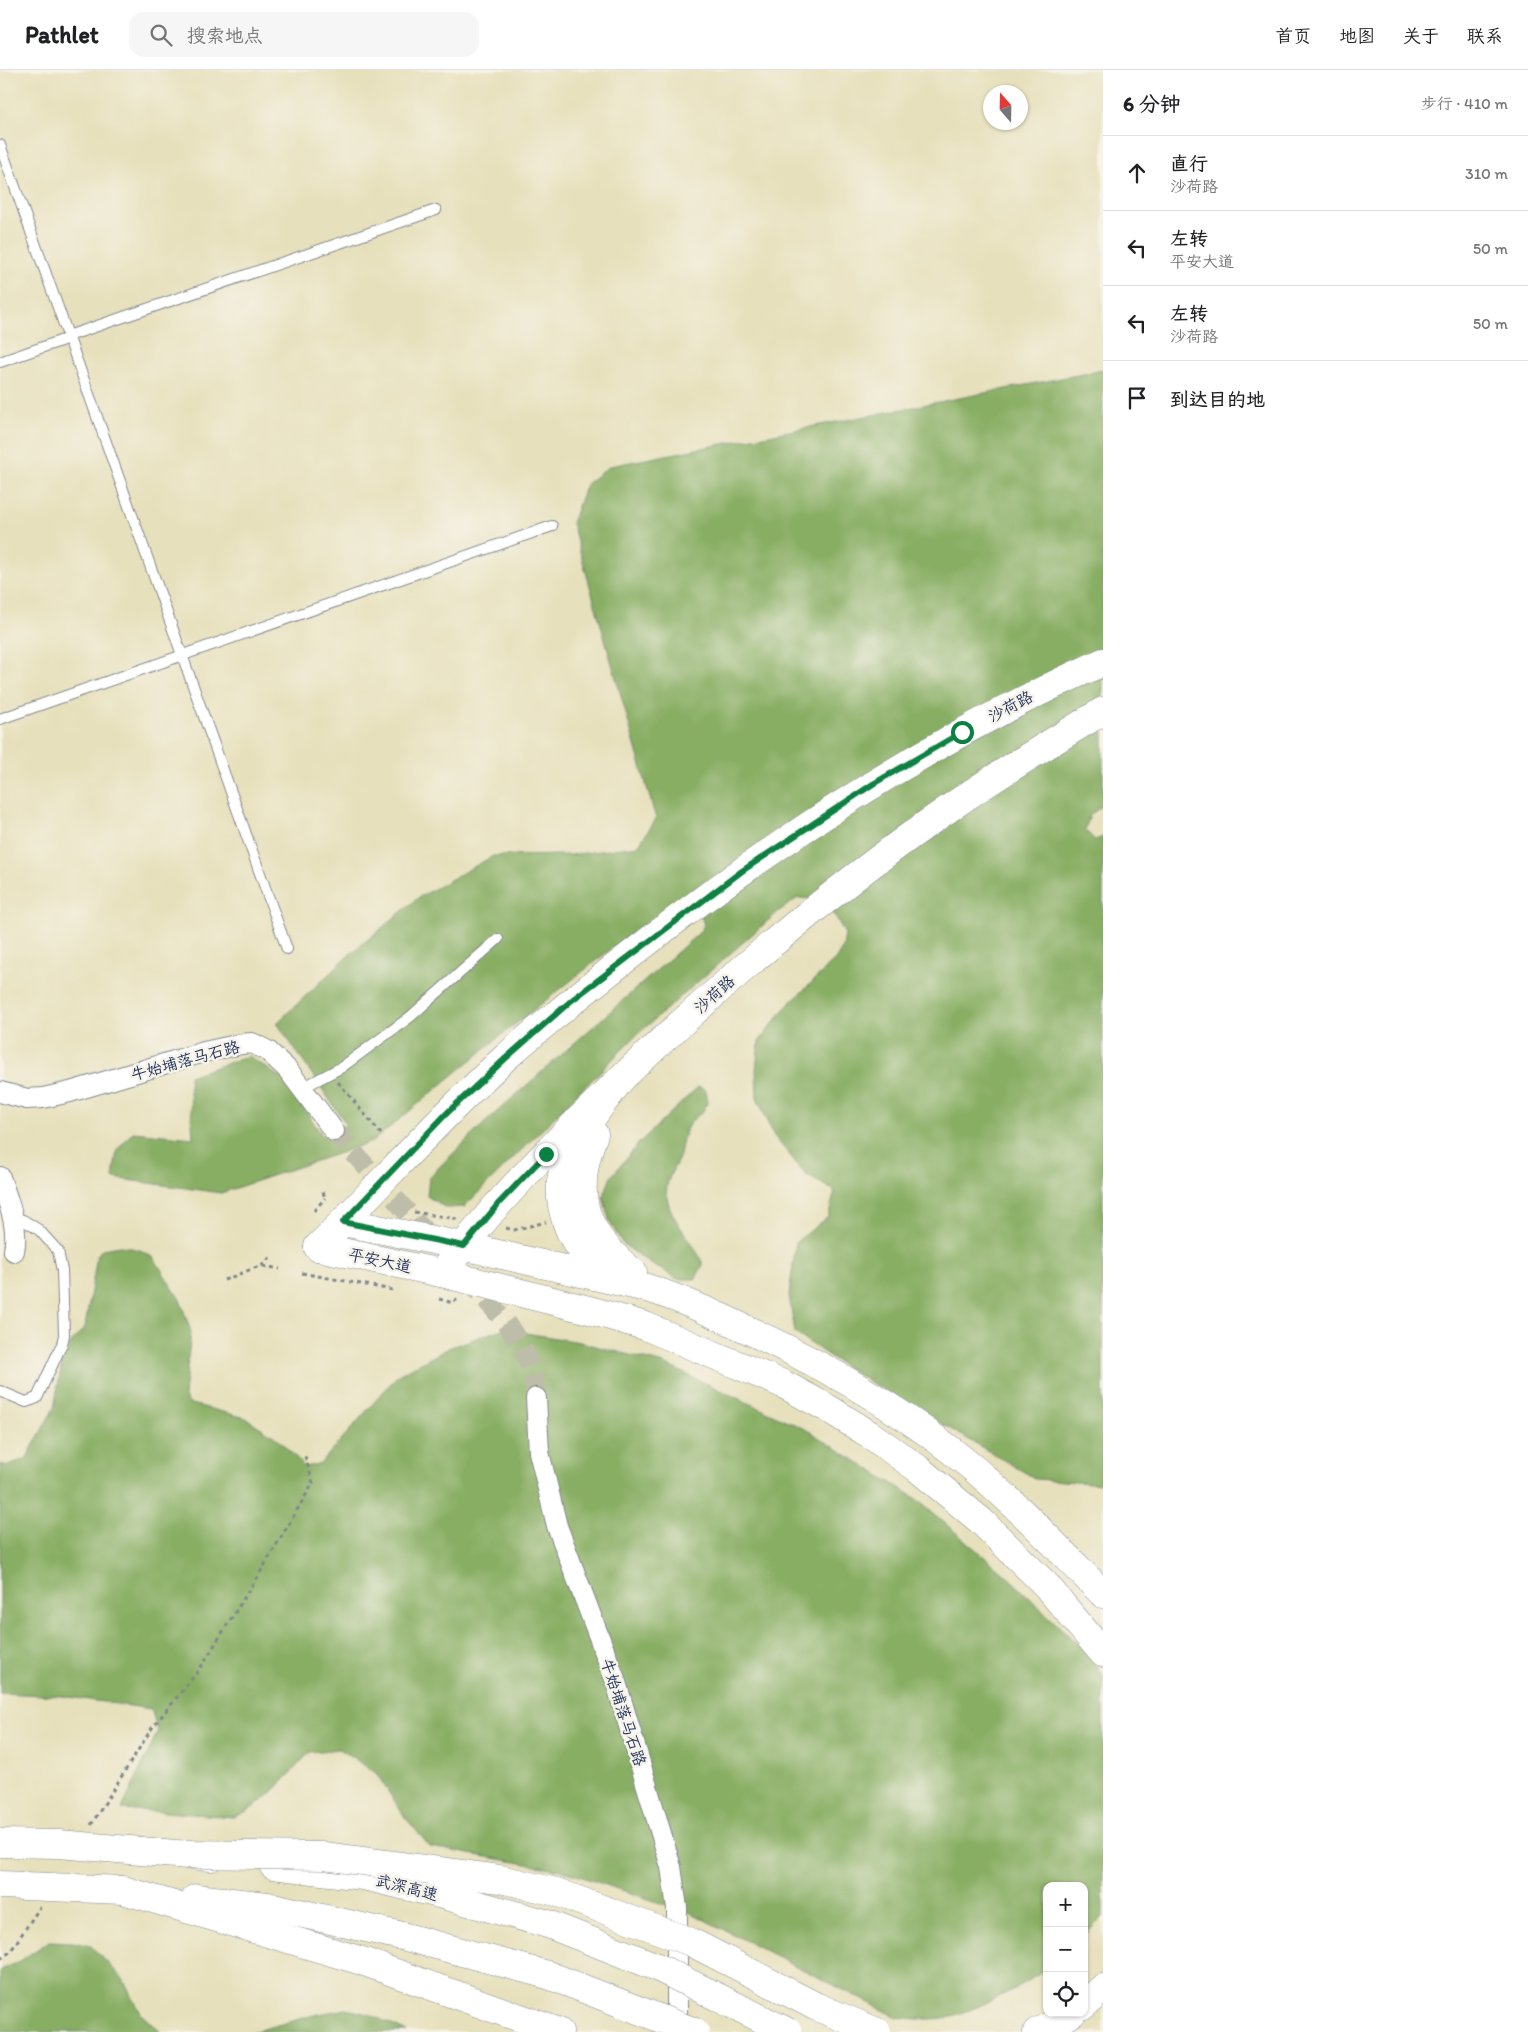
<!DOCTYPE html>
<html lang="zh">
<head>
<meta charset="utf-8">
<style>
  :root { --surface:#fff; --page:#f6f6f6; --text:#202124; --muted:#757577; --line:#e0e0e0 }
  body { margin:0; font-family:Itim,"LXGW WenKai TC",sans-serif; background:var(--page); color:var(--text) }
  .controls { position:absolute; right:15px; bottom:15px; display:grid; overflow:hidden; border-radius:10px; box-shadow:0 1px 4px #0004 }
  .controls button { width:45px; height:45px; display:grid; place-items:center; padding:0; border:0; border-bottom:1px solid var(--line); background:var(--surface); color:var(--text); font:25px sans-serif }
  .compass { position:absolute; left:983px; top:15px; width:45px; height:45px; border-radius:50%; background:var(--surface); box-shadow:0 1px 4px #0004; rotate:340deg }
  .stop { position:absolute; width:15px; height:15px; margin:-11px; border:4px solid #0b8043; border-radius:50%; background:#fff }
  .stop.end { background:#0b8043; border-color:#fff; box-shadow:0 1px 5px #0008 }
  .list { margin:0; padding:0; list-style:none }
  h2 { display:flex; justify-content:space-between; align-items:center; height:65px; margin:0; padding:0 20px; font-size:21px }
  h2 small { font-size:16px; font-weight:400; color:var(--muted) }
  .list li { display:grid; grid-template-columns:32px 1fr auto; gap:15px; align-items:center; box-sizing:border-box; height:75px; padding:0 20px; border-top:1px solid var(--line) }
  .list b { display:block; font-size:19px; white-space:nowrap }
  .list p { margin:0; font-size:16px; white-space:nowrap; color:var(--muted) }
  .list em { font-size:16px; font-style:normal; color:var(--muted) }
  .icon { flex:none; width:28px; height:28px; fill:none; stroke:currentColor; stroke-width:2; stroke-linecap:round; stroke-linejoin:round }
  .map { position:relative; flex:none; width:1103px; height:1962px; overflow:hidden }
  header { display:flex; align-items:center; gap:30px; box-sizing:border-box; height:70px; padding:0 25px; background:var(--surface); border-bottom:1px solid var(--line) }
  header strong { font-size:24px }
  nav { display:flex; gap:28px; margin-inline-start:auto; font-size:18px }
  .search { width:350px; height:45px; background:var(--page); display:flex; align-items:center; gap:12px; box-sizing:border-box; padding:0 18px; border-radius:15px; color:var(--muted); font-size:19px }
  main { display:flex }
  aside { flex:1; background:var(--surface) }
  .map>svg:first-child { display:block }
  .forest { fill:#88ae64; stroke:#526e61 }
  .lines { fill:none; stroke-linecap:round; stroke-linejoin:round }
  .minor-tunnel { stroke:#bebda9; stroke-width:20; stroke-dasharray:20 10; stroke-linecap:butt }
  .service-casing { stroke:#81888d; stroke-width:12 }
  .minor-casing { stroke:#81888d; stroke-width:22 }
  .primary-casing { stroke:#81888d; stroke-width:29 }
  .motorway-casing { stroke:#81888d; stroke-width:29 }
  .path { stroke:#81888d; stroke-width:3; stroke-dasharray:4 4; stroke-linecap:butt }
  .service { stroke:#fff; stroke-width:10 }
  .minor { stroke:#fff; stroke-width:20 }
  .primary { stroke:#fff; stroke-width:28 }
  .motorway { stroke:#fff; stroke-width:28 }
  .motorway-bridge-casing { stroke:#81888d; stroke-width:29; stroke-linecap:butt }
  .motorway-bridge { stroke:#fff; stroke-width:28 }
  .route { stroke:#0b8043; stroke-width:6 }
  .labels { text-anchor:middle; stroke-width:5; stroke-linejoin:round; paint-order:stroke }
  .street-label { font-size:16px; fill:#1b2f5e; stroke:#f7f3e8 }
</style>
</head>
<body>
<header>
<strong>Pathlet</strong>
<div class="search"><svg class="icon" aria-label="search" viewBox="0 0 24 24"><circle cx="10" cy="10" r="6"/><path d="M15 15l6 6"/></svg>搜索地点</div>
<nav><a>首页</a><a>地图</a><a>关于</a><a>联系</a></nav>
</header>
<main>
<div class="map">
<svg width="1103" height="1962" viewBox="0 0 1103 1962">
  <rect width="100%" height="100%" fill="#f7f3e8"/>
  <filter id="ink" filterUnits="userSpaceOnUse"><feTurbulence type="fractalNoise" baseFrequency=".02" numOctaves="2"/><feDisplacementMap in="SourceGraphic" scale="10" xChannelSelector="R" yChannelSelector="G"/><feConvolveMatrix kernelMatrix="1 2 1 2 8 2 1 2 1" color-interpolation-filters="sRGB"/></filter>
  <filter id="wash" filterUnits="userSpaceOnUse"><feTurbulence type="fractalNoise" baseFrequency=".0096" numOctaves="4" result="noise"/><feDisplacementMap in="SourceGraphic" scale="20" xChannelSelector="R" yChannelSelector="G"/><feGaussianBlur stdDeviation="1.12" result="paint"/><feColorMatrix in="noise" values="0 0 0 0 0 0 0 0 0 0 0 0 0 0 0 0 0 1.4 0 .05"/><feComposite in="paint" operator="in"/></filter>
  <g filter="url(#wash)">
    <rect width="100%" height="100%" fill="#e7e0bc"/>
    <g class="forest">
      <path d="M1103,300V735L1090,745L1085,760L1095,770L1103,767V1414L1036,1409L855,1303L795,1263L789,1225L796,1172L828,1147L835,1121L806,1105L774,1066L757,1028L756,1000L759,972L784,939L836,889L843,877L845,864L832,840L819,829L798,828L779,841L639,963L464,1137L446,1138L427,1126L429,1107L492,1046L699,863L704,855L700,843L679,835L638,858L499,967L372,1072L221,1123L113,1108L117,1080L133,1062L193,1068L189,1006L249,986L284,1010L325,1069L346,1054L277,953L349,885L418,828L493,786L570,785L638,776L656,749L572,453L586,414L610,396Z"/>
      <path d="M698,1017L706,1020C712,1044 695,1042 687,1058C682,1067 682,1078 679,1088C673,1101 664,1112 667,1128C672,1154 695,1171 703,1195L695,1209H678L651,1194L623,1174L610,1153L603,1127L611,1107L639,1073Z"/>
      <path d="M121,1176L140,1180L154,1188L180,1230L191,1262L184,1325L188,1333L246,1348L278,1369L305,1397L321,1393L398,1305L451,1277L502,1259L580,1272L664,1294L807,1360L914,1427L1007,1506L1092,1588L1103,1606V1847L1084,1866V1816H1047V1898C1026,1915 969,1944 943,1948C927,1950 913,1949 897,1947L691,1843L561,1800L430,1777L405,1747L376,1703L340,1679L310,1682C287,1706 266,1735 234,1747L122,1739L158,1661L151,1639L62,1626L0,1623V1394L5,1396L26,1389L54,1338L62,1292L71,1273L85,1257L97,1186L102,1179Z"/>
      <path d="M49,1871L72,1872L91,1876L123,1909L142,1945L161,1962H0V1900L19,1892Z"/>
      <path d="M346,1939L369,1944L407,1962H252L314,1945Z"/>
    </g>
  </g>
  <g filter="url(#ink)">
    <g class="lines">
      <g class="minor-tunnel">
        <path d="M334,1061L435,1173"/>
        <path d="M466,1208C498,1243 534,1277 536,1328"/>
      </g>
      <g class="service-casing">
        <g id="service">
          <path d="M0,75L287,879"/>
          <path d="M0,292L66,269L71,265L436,140"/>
          <path d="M0,649L552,456"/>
          <path d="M302,1018L342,997L410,947L498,869"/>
          <path d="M0,1321L26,1332L37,1328L62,1274L64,1265L62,1201L58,1181L39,1160L23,1150H14"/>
        </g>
      </g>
      <g class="minor-casing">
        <g id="minor">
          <path d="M0,1022L27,1029L43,1028L70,1022L204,982L241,974L252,973L268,981L288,1000L334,1061"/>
          <path d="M0,1107C8,1132 19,1155 14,1181"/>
          <path d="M536,1328L539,1382L557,1456L615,1609L671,1797L677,1838V1962"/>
        </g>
      </g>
      <g class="primary-casing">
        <g id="primary">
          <path d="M343,1152L463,1176"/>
          <path d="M318,1177L441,1203C461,1180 479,1155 500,1132C559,1067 622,1006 687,948C771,872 858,801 951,737C1000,703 1052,672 1103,641"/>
          <path d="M318,1177C381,1114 440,1047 506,987C548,950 592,915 637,880C781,767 935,667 1103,592"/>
        </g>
      </g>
      <g class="motorway-casing">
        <g id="motorway">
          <path d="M594,1064C571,1124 582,1163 633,1202"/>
          <path d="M463,1176L647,1218C682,1229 715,1244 748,1260C828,1297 905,1341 973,1398C1019,1437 1061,1481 1103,1524"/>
          <path d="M441,1203L593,1241L645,1256L783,1314L829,1339L869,1364L917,1398L981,1451L1045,1514L1103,1583"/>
          <path d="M616,1204C591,1192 574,1177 566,1151C561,1135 558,1118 563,1102C574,1066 602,1035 624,1005"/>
          <path d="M141,1781L211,1787"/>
          <path d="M273,1795L363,1806L439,1824"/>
          <path d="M123,1820L362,1891L559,1962"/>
          <path d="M196,1828L268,1836L402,1866"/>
          <path d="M1084,1935L1103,1918"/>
          <path d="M1037,1962L1058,1952L1072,1943"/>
        </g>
      </g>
      <g class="path">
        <path d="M338,1012L381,1064"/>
        <path d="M323,1122L325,1128"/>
        <path d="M314,1141L325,1128"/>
        <path d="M414,1142L457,1149"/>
        <path d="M506,1158L514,1160L546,1152"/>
        <path d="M263,1196L280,1199"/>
        <path d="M302,1203L393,1220"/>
        <path d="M224,1210L262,1195L272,1186"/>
        <path d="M439,1229L453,1233L457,1229"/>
        <path d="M91,1755L152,1658L199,1600L264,1496L313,1413L304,1383"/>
        <path d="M0,1889L10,1882L40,1837"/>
      </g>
      <use href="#service" class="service"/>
      <use href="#minor" class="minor"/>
      <use href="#primary" class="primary"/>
      <use href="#motorway" class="motorway"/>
      <g class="motorway-bridge-casing">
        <g id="motorway-bridge">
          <path d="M0,1773L59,1774L141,1781"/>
          <path d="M186,1784L324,1786L500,1809L556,1822L691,1872L815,1936L877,1962"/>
          <path d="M0,1815L123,1820"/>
          <path d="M439,1824L548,1854L657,1897L788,1962"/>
          <path d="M402,1866L548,1905L695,1962"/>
        </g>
      </g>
      <use href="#motorway-bridge" class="motorway-bridge"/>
    </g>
  </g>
  <g class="lines" filter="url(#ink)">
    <path class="route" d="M546,1084L499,1133L464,1176L343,1152L447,1043L506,988L572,930L742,801L873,714L962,662"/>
  </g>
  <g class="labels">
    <g class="street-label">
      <text transform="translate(1010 636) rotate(-28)" y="6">沙荷路</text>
      <text transform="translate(714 924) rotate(-42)" y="6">沙荷路</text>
      <text transform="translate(185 990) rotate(-15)" y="6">牛始埔落马石路</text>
      <text transform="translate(380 1190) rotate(12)" y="6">平安大道</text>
      <text transform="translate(624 1642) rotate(72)" y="6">牛始埔落马石路</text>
      <text transform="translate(407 1817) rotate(14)" y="6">武深高速</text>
    </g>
  </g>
</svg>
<div class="controls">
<button>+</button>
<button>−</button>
<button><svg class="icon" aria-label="locate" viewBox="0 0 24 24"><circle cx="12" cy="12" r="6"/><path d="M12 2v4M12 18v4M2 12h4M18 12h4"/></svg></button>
</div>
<svg class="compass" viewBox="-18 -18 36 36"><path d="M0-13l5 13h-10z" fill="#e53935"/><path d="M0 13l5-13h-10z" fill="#757577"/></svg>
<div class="stop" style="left:962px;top:662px"></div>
<div class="stop end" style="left:546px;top:1084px"></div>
</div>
<aside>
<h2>6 分钟<small>步行 · 410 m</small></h2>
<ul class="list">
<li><svg class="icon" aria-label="ahead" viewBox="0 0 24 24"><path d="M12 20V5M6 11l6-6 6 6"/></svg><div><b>直行</b><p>沙荷路</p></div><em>310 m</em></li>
<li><svg class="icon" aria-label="left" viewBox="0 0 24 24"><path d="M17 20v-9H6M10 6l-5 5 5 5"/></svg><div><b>左转</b><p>平安大道</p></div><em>50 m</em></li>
<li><svg class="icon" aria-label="left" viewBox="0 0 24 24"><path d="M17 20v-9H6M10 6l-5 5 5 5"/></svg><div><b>左转</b><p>沙荷路</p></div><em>50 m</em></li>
<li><svg class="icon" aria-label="arrive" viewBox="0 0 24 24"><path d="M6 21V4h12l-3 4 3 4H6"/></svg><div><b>到达目的地</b></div></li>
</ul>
</aside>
</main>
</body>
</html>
